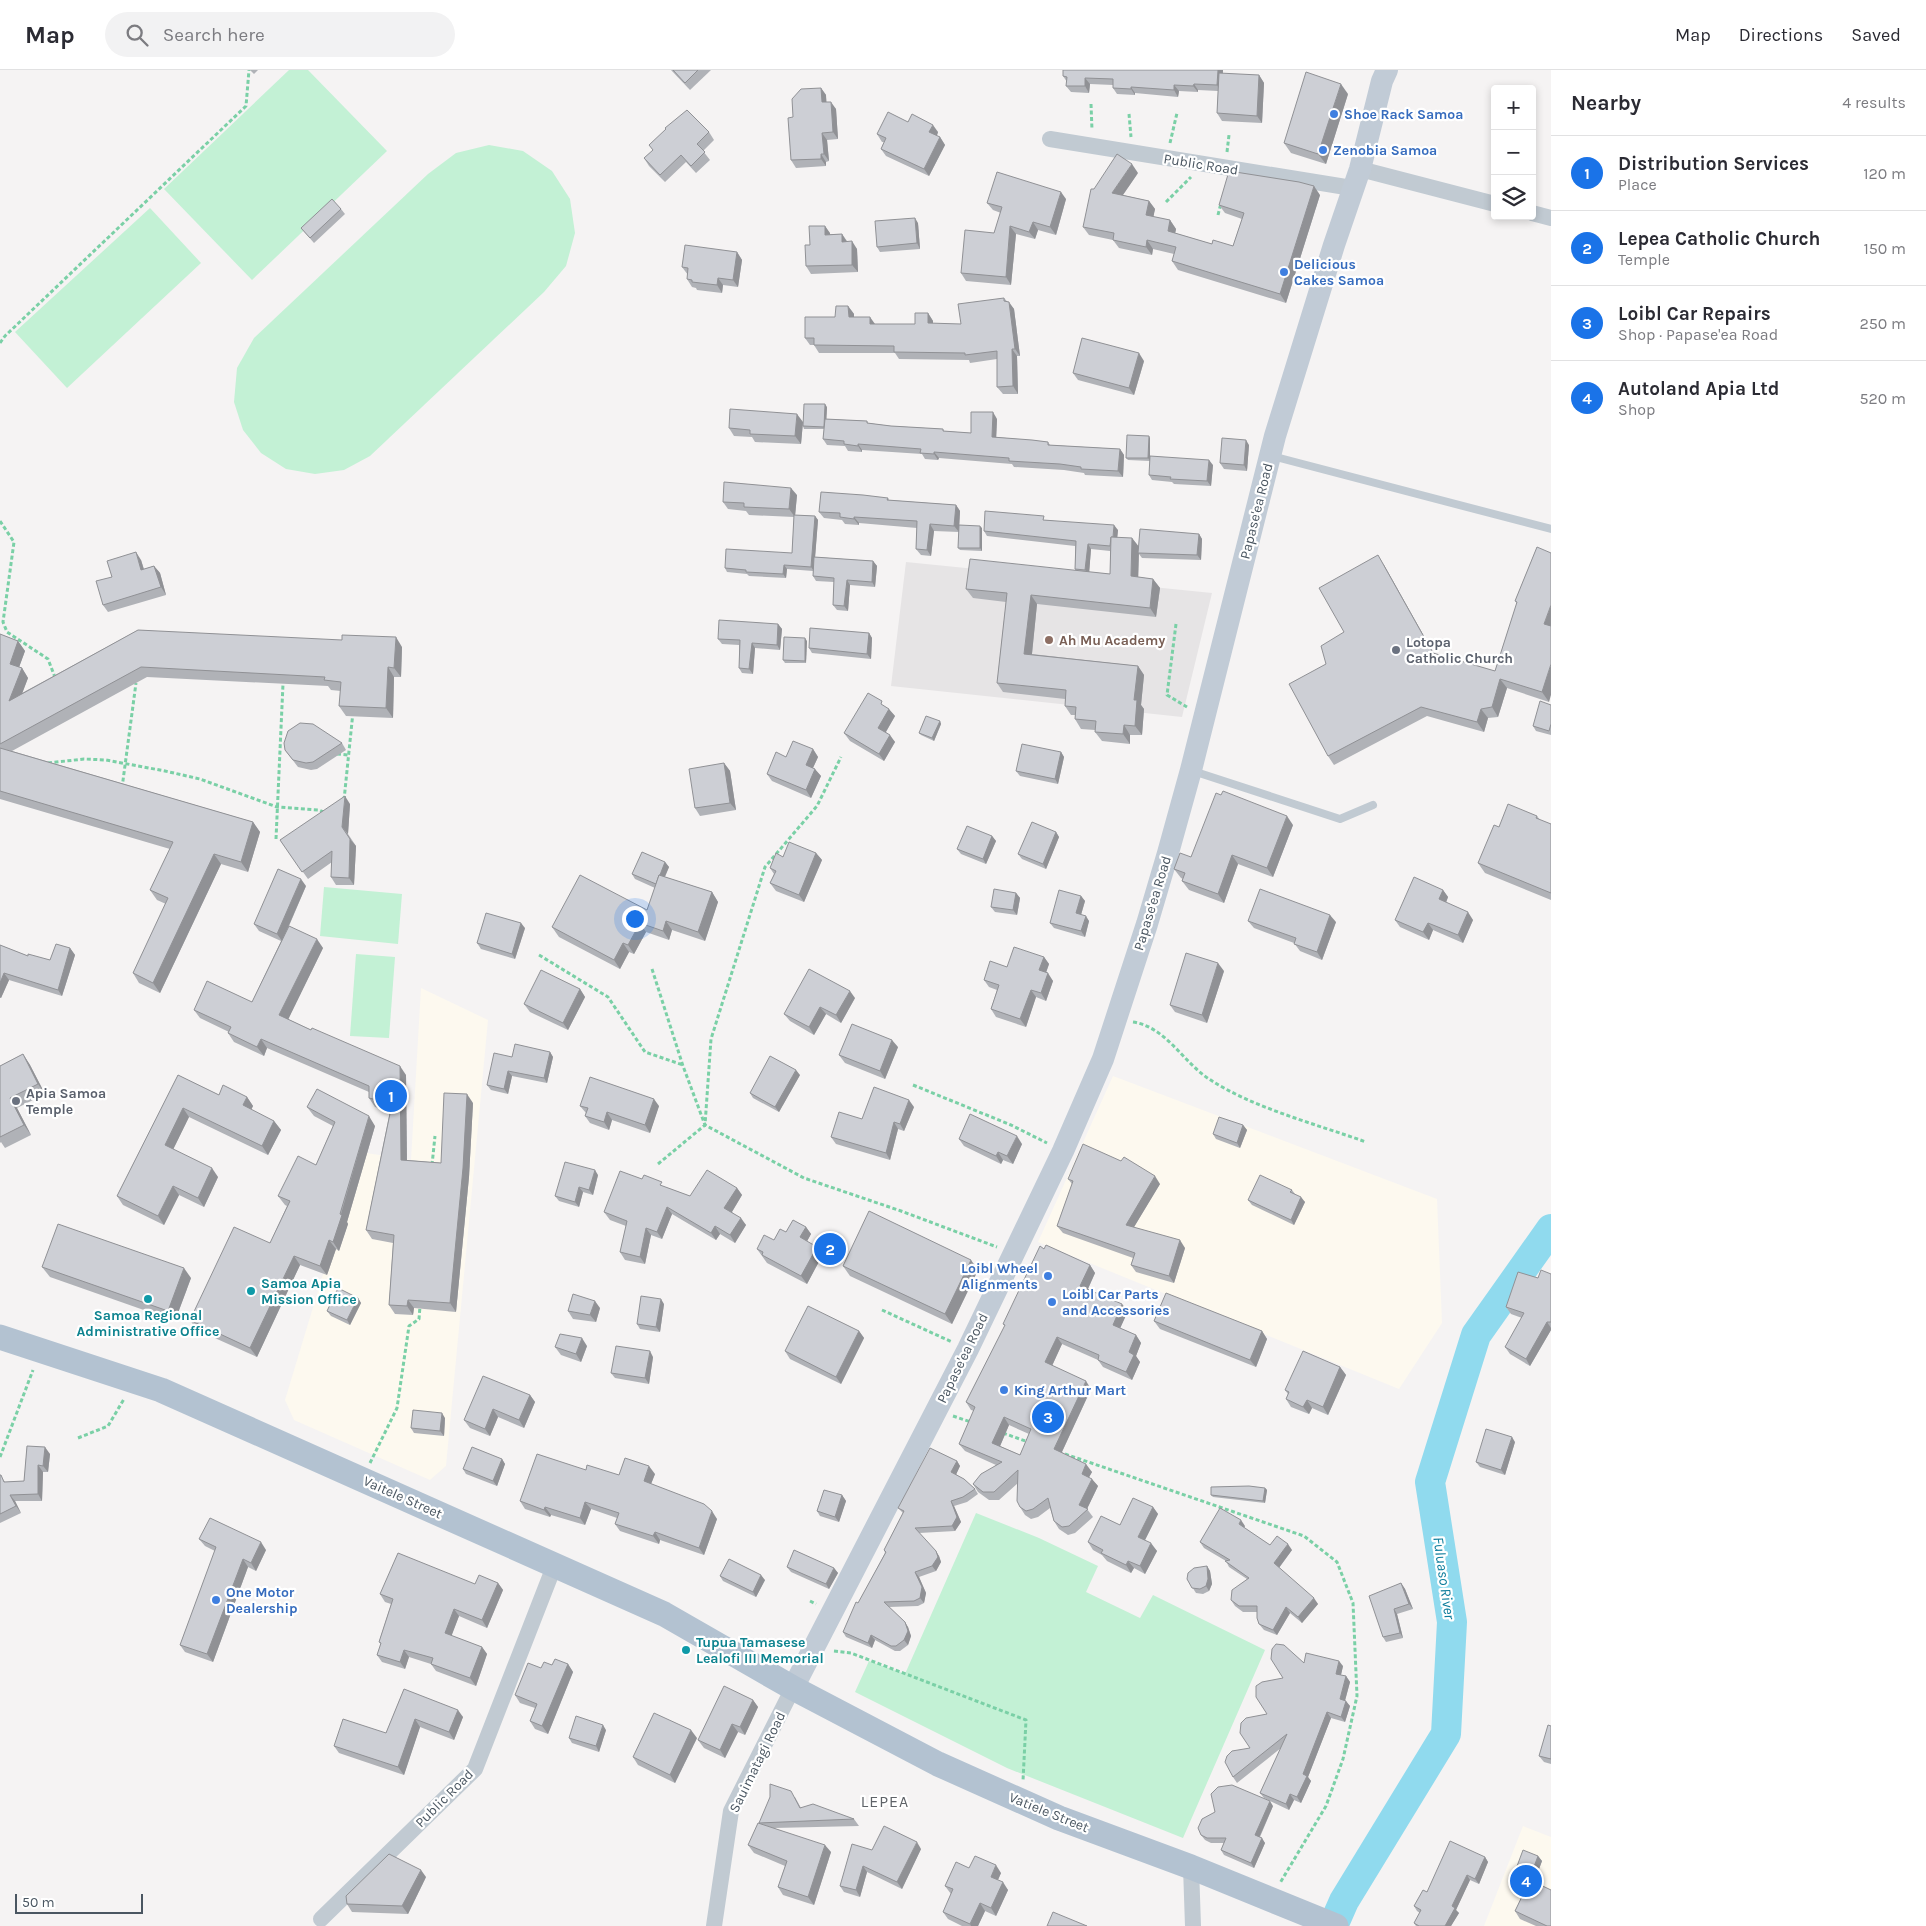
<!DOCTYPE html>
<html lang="en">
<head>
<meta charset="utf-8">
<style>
  :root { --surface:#fff; --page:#f2f2f3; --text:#2b2b33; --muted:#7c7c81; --line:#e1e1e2; --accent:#1a73e8 }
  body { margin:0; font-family:Karla,sans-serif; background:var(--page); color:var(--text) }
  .controls { position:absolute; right:15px; top:15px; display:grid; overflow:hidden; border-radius:5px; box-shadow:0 2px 8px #0003 }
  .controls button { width:45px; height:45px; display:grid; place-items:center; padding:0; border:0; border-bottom:1px solid var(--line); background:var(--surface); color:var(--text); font:25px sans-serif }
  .scale { position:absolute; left:15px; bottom:12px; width:128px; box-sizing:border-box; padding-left:5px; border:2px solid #4a5661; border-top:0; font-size:14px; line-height:18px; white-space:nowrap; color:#4a5661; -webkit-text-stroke:4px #fff; paint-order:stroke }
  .you { position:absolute; left:634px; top:848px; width:18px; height:18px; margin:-12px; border:4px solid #fff; border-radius:50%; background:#1a73e8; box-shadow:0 0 0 8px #1a73e833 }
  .badge { display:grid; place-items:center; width:32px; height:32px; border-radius:50%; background:var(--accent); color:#fff; font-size:16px; font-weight:700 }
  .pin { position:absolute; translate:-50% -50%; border:2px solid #fff; box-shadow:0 1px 5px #0006 }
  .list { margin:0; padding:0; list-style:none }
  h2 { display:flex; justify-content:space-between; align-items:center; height:65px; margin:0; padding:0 20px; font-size:21px }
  h2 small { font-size:16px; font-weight:400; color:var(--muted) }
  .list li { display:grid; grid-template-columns:32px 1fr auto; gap:15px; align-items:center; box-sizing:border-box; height:75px; padding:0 20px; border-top:1px solid var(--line) }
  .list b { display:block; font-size:19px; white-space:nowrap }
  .list p { margin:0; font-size:16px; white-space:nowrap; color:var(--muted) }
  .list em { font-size:16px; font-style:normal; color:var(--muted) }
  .icon { flex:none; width:28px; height:28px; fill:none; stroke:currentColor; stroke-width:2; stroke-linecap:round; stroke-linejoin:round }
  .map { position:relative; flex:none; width:1551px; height:1856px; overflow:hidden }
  header { display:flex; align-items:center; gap:30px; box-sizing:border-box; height:70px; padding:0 25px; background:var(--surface); border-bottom:1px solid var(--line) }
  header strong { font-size:24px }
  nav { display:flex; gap:28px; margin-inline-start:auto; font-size:18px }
  .search { width:350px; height:45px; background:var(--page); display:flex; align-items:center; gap:12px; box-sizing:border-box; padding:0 18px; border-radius:28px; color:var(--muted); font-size:19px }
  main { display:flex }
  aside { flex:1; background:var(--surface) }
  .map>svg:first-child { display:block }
  .commercial { fill:#fdf9ef }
  .education { fill:#e6e4e5 }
  .green { fill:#c3f1d5 }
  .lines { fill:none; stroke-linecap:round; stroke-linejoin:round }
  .river { stroke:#90daee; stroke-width:30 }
  .path { stroke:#7ad0a6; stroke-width:3; stroke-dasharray:4 2.5; stroke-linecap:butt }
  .service { stroke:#c1cad2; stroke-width:8 }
  .minor { stroke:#c1cad2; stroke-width:16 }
  .secondary { stroke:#c1cbd6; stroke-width:22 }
  .primary { stroke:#b3c2d1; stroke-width:25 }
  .wall { fill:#b0b2b7; fill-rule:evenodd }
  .shaded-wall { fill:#909195 }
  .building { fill:#cdcfd5; stroke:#909195; fill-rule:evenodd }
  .shop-dot { fill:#3f7fe0; stroke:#fff; stroke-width:2 }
  .education-dot { fill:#8d6e63; stroke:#fff; stroke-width:2 }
  .worship-dot { fill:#6b7280; stroke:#fff; stroke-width:2 }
  .culture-dot { fill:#0f9aa8; stroke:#fff; stroke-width:2 }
  .labels { text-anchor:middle; stroke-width:4.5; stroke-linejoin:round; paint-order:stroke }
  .shop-label { font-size:14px; font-weight:bold; fill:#366cbe; stroke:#fff; text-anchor:start }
  .street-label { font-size:14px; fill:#4a5661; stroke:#fff }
  .education-label { font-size:14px; font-weight:bold; fill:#785e54; stroke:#fff; text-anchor:start }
  .worship-label { font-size:14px; font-weight:bold; fill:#5b616d; stroke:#fff; text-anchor:start }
  .culture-label { font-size:14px; font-weight:bold; fill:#0d838f; stroke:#fff; text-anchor:start }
  .water-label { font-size:15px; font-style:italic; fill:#0c7c9b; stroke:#fff }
  .quarter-label { font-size:16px; letter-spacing:1px; fill:#5f6368; stroke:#fff }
</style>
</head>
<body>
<header>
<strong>Map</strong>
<div class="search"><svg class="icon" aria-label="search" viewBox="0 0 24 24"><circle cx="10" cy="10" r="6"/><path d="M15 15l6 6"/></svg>Search here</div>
<nav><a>Map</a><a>Directions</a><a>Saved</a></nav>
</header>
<main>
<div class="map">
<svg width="1551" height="1856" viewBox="0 0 1551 1856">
  <rect width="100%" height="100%" fill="#f5f3f3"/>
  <g class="commercial">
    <path d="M421,918L488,950L446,1396L430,1410L294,1350L285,1330L360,1082L411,1090Z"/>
    <path d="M1113,1006L1437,1129L1442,1253L1399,1319L1038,1172Z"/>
    <path d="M1523,1756L1551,1767V1856H1484Z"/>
  </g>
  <path class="education" d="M906,492L1212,523L1182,647L891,616Z"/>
  <g class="green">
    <path d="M289,0H308L387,81L252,210L164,119Z"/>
    <path d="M489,75L523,81L552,101L570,129L575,163L566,196L544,222L370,386L344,400L315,404L286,399L261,383L243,360L234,332L237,298L254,268L428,104L456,83Z"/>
    <path d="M150,138L201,193L67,318L15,262Z"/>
    <path d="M324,817L402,824L398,874L320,866Z"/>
    <path d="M356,884L395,887L389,968L350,966Z"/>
    <path d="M976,1443L1039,1468L1098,1496L1086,1522L1140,1548L1153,1525L1265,1580L1183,1768L1007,1698L855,1622L869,1591L905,1604Z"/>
  </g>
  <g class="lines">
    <path class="river" d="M1333,1856L1344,1831L1446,1664L1452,1552L1430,1412L1476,1265L1551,1159"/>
    <g class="path">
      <path d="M1091,34L1092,60"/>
      <path d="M1129,44L1131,67"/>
      <path d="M1170,73L1177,43"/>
      <path d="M1227,82L1229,65"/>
      <path d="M1166,132L1191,107"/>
      <path d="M1218,145L1221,133"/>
      <path d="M0,273L5,266L246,36L249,0"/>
      <path d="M0,451L14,472L3,552L7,562L48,589L56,610"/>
      <path d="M1176,554L1167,625L1187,637"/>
      <path d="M337,684L348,685"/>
      <path d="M48,693L84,689L106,690L165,701L200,709L277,737L319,740L326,743"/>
      <path d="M122,718L136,613"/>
      <path d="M344,730L353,642"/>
      <path d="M276,769L283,614"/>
      <path d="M539,885L608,927L645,982L683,995"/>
      <path d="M652,899L683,996L705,1055L804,1108L901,1141L997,1177"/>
      <path d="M1133,952C1166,957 1183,992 1209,1009C1253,1038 1316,1054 1366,1072"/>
      <path d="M913,1015L1011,1055L1047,1073"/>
      <path d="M658,1094L705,1055L711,969L765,797L817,736L841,687"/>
      <path d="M432,1095L435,1066"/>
      <path d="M882,1240L952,1272"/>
      <path d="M953,1346L971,1352"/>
      <path d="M1003,1363L1028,1372"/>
      <path d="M78,1368L108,1356L124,1329"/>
      <path d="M1065,1384L1304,1466L1337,1492L1353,1533L1357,1626L1343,1689L1326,1736L1280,1813"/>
      <path d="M0,1387L33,1300"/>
      <path d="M370,1393L397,1338L409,1256L419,1249L420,1236"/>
      <path d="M810,1531L816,1534"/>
      <path d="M834,1581L851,1583L1026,1650L1023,1711"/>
    </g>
    <g class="service">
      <path d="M1272,386L1551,459"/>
      <path d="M1193,701L1340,749L1373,735"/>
    </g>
    <g class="minor">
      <path d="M1050,69L1352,118"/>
      <path d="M1360,99L1495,134"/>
      <path d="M1532,143L1551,148"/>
      <path d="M1191,1797L1193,1856"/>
      <path d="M321,1849L475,1699L555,1494"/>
      <path d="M714,1856L731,1741L793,1618"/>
    </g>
    <path class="secondary" d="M793,1618L968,1279L1063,1081L1103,989L1147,854L1168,783L1191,700L1275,366L1334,175L1360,99L1382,11L1387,0"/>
    <path class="primary" d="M0,1267L161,1320L664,1544L793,1618L938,1694L1059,1748L1191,1797L1336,1856"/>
  </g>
  <g class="wall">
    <path d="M250,0H258L254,4Z"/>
    <path d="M671,0H711L690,20Z"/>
    <path d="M1063,0H1223V4L1259,5L1264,13L1262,53L1222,51L1217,43L1218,21L1198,20V22L1179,21L1178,27L1135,23V25L1117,24L1113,18V15L1090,14L1089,23L1071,22L1066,16L1067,12L1063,6Z"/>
    <path d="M821,18L826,25V32L836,39L838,69L827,70L829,91L826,92V96L796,98L791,90L793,47Z"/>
    <path d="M1348,24L1326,94L1291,83L1284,73Z"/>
    <path d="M908,52L938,62L937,66L940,67L945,75L929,106L886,86L881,79L884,72H882L877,64Z"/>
    <path d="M709,62L714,70L703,81L710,90L696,103L686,92L665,112L649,96L644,88L653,80L649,75Z"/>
    <path d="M1138,103L1123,125L1149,131L1155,139L1153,147L1170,150L1176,159L1175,163L1212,174L1233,176L1242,149L1225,143L1219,135L1320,125L1286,233L1178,200L1172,191L1174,184L1153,179L1152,185L1119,178L1113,170L1089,165L1083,157Z"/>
    <path d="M1066,129L1056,165L1038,160L1035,169L1016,164L1011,215L966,211L961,203L994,163L1001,143L993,140L987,133Z"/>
    <path d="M341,139L345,144L314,173L301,158Z"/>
    <path d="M918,153L920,179L880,182L877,177Z"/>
    <path d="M825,156L830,164H842L847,171L857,179L858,202L811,204L806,196L810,175Z"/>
    <path d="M737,182L742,190L738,217L723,215L722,223L697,220L696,218L692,217L687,209L688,205L682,197Z"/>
    <path d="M1004,228L1014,239L1020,286H1017L1018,324H1003L997,317V289L970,293L969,290L899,289L895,283H819L814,275H810L805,268L835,247L848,236L854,244V247L874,254H915L928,243L933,251V254H961Z"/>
    <path d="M1144,291L1134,325L1078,310L1073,303Z"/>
    <path d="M827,337L826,349L867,351L868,353L891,356L943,359L944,361L971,363L997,349L996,367L1048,372L1050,375L1120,379L1124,385L1123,407L1085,405L1084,403L1064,400L1014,397L1012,394L939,388L938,390L925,389L922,384L862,380V382L848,381L845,376L827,375L823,369L824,359H804L803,356Z"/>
    <path d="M803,352L801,374L755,372L752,367L734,366L729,358Z"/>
    <path d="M1150,368V391L1128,390L1126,388Z"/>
    <path d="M1249,375L1247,401L1224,399L1220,393Z"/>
    <path d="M1213,395L1211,416L1174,414L1172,412L1152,410L1149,405Z"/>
    <path d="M797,425L795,445L815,446L818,450L815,487L873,491L877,496L875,517L850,515L848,541L837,540L833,535L834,512L816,511L813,506V501L787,499L786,508L749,506L747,504L727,502L725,498L792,483L794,447L749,445L746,441L728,439L723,432Z"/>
    <path d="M888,428L889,430L956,435L960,441L959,455L982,458V481L960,480L958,478L959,462L934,461L931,486L921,485L916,479L917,458L859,453V455L845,454L842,450L824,448L819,442Z"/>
    <path d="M1047,450L1118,460L1117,468H1132L1139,477L1199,464L1202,469L1201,490L1142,488L1139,484L1138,507L1153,509L1160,518L1156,547L1037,534L1032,584L1138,596L1144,605L1141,635L1144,639L1142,665H1130V674L1102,671L1095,662V660L1081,659L1075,649V645H1071L1065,636V629L1003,622L997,613L1006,532L973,528L966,519L1075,500V476L987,466L984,461ZM1091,479L1110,481V504L1089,502Z"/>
    <path d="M1537,477L1549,632L1507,618L1498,647L1488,648L1484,662L1427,646L1334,695L1328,686L1344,562L1384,495L1434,584L1495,601L1517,533L1515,531Z"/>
    <path d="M141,490L144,499L154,496L160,503L166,525L108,542L103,535L112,507Z"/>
    <path d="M778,554L782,559L780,580L755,578L753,604L742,603L739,598V575L722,574L718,569Z"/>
    <path d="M138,560L402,577L401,607H394L393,648L346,646L339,636L341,621L331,620L328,616L147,607L12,681L253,752L260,762L248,802L221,794L160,923L139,913L133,903L166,834L157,830L150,820L170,779L0,729V564L18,571L25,581L19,597L22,598L28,608L22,623Z"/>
    <path d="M869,563L872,568L871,589L812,583L809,578Z"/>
    <path d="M807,571L806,593H785L783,590Z"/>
    <path d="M1551,635V665L1536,661L1533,656Z"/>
    <path d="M886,637L895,646L886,662L895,672L884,691L850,671L844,663Z"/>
    <path d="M940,651L941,654L934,671L921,665L919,663Z"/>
    <path d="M342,673L346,680L317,699L311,700L298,697L285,680Z"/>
    <path d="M813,679L818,687L813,698L821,706L811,728L772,711L767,704L786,687Z"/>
    <path d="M1061,682L1064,687L1058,714L1020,706L1016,701Z"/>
    <path d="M724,693L730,701L736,740L700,746L695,738Z"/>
    <path d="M350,734L348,764L356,776L354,815H336L331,807L332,792L308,809L280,770Z"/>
    <path d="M1537,746L1540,750L1551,754V830L1485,803L1478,793L1499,757Z"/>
    <path d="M1293,755L1273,807L1238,794L1224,833L1189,820L1182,811L1183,809L1181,808L1174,799L1191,787Z"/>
    <path d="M1056,762L1059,767L1046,799L1022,789L1018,784Z"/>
    <path d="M992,766L996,771L986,794L961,784L957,779Z"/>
    <path d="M816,783L822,790L804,832L776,821L770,813L774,804L770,798L783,787Z"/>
    <path d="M665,792L669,797L665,807L712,822L718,832L705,871L672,860L669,870L646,862L634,884L629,882L620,899L559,867L552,857L647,840L655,818L635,809L632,804Z"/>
    <path d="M306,816L289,856L323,878L288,949L406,1005L407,1090L441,1093L473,1033L469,1107L456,1242L414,1238L413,1245L395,1244L389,1235L393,1173L372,1169L366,1160L390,1041L375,1037L369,1028V1022L267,978L264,986L234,972L228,963L229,962L200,948L194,940L252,932L281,871L259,861L254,854Z"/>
    <path d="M1443,820L1448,827L1446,833L1473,850L1463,873L1433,860L1429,870L1400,857L1395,850Z"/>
    <path d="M1016,823L1020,828L1017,845L995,842L991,837Z"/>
    <path d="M1081,826L1085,831L1081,845L1089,851L1085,867L1054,858L1050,853Z"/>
    <path d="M1248,851L1336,852L1322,890L1300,881L1294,873L1254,858Z"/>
    <path d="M525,858L515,889L481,879L477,873Z"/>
    <path d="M0,875L28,886L50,890L70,878L75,885L62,926L9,910L1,928H0Z"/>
    <path d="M1044,887L1049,894L1046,903L1053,911L1046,931L1036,927L1026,957L996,947L991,939L997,920L989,917L984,910L1007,897Z"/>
    <path d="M1224,901L1207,953L1175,942L1170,935Z"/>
    <path d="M580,919L585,927L568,960L530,942L524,934Z"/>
    <path d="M855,928L841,953L826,944L814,965L790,951L784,944Z"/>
    <path d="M898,977L885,1009L845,993L839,985Z"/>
    <path d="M550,982L553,987L547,1013L512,1006L508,1024L491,1020L487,1015L512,987Z"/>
    <path d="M23,984L30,995L45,1024L17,1038L31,1065L5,1078L1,1072L0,1073V996Z"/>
    <path d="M178,1005L219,1025L247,1027L253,1036L251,1040L274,1051L281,1060L268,1085L189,1047L173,1079L218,1107L204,1137L179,1125L164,1155L123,1135L117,1126Z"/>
    <path d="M800,1005L779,1042L753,1028L750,1023Z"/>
    <path d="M580,1036H659L650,1063L612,1050L609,1060L590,1053L585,1046L586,1043Z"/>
    <path d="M307,1037L375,1056L347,1152L348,1154L339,1181L336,1179L327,1205L300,1195L257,1287L197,1260L190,1250L270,1173L287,1136L285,1135L278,1126L316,1095L333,1056L314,1046Z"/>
    <path d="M914,1037L904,1061L898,1059L890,1090L836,1074L831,1067L862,1049Z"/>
    <path d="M1243,1055L1247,1060L1240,1078L1216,1069L1213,1064Z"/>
    <path d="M959,1069L1022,1074L1013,1094L1003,1090L1001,1094L964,1076Z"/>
    <path d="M598,1105L593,1125L583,1122L579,1137L559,1131L555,1126Z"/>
    <path d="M642,1109L665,1117L690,1126L737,1118L742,1125L732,1142L746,1155L735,1173L720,1164L716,1170L672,1144L662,1169L651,1165L645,1194L625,1190L620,1182L626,1156L610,1150L604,1142Z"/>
    <path d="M1068,1109L1160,1114L1134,1157L1185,1178L1174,1213L1136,1202L1131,1195L1133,1188L1063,1163L1057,1156L1072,1114Z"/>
    <path d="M1292,1120L1295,1124L1305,1132L1294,1155L1252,1135L1248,1130Z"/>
    <path d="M806,1157L811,1164L807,1171L823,1184L807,1214L767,1193L757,1179L774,1170L786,1162Z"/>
    <path d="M1090,1195L1095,1203L1088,1219L1128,1241L1120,1258L1136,1265L1141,1273L1136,1286L1140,1292L1132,1310L1103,1297L1098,1290L1062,1274L1052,1296L1091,1319L1062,1382L1092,1402L1089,1407L1098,1416L1087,1439L1093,1447L1075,1463L1068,1465L1059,1459L1054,1451L1050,1438L1038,1447L1031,1449L1025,1445L1020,1437L1018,1413L999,1430H989L978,1422L973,1414L996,1395L965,1381L959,1374L974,1341L971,1340L966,1332L1005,1256L1003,1254ZM1009,1355L1029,1364L1020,1385L1000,1376Z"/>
    <path d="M843,1196L978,1200L952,1254L850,1206Z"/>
    <path d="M42,1197L191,1208L175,1251L50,1207Z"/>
    <path d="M1551,1204V1260L1530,1296L1510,1284L1505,1277L1522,1248L1511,1244L1506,1237L1538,1208Z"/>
    <path d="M358,1228L361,1233L350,1255L331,1246L327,1241Z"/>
    <path d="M664,1234L660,1262L640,1259L637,1254Z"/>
    <path d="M600,1238L596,1252L573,1249L568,1241Z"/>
    <path d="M1154,1251L1262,1261L1267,1269L1256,1297L1160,1259Z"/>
    <path d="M859,1261L864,1268L841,1314L790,1289L785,1281Z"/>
    <path d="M587,1276L581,1292L561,1285L555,1277Z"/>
    <path d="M653,1287L649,1314L615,1308L611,1303Z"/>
    <path d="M1340,1297L1346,1305L1328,1345L1312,1338L1309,1344L1291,1337L1286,1329L1288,1324L1285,1320Z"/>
    <path d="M530,1325L535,1332L524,1358L498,1347L490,1366L470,1358L464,1350Z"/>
    <path d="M445,1348L444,1366L414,1363L411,1358Z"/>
    <path d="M1515,1372L1505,1405L1480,1397L1476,1392Z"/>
    <path d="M27,1376L50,1384L48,1402H43L42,1431H15L21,1443L0,1453V1405L5,1412L24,1411Z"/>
    <path d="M502,1389L505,1394L497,1416L466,1404L463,1399Z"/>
    <path d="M957,1391L960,1396L956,1404L975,1419L978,1424L967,1432L954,1436L961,1452L955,1461L919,1463L939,1486L941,1492L936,1501L919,1507L926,1523L924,1533L918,1536L889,1537L908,1557L911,1566L908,1575L900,1581H895L875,1570L872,1578L846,1567L843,1562L885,1483L884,1480L903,1443L898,1438Z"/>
    <path d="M586,1400L619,1405L655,1404L651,1414L717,1449L704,1485L660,1470L659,1474L620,1461L615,1454L617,1448L591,1439L585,1455L551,1445L550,1447L525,1439L520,1431Z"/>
    <path d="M1265,1418L1267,1420L1265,1433L1213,1427L1211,1425Z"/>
    <path d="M842,1425L846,1431L839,1452L820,1446L817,1441Z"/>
    <path d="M1153,1437L1158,1444L1145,1470L1157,1481L1145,1504L1134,1498L1131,1503L1107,1491L1102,1485L1093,1480L1088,1472Z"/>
    <path d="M1245,1456L1244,1458L1270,1475L1292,1480L1279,1498L1318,1534L1302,1553L1290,1543L1277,1565L1264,1560L1259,1554L1257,1542H1243L1235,1536L1231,1530L1247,1509L1229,1497L1226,1491L1204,1478L1200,1472Z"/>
    <path d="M199,1469L266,1480L256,1501L248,1497L213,1592L185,1582L180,1575L215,1481L205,1476Z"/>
    <path d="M1207,1496L1210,1501L1212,1514L1209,1521L1203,1524L1196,1523L1187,1509Z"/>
    <path d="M787,1497L834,1498L838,1503L829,1519L791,1502Z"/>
    <path d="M720,1506L765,1510L756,1527L723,1511Z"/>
    <path d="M498,1513L503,1520L487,1558L459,1546L451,1566L482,1577L487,1584L476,1616L436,1601L431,1594L409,1587L405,1599L382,1592L377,1585L381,1574L379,1572L391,1534L385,1532L380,1524L475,1514Z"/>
    <path d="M1401,1513L1405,1519L1413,1539L1397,1544L1403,1568L1386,1572L1383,1567Z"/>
    <path d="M1304,1593L1343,1596L1341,1605L1346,1606L1350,1612L1345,1631L1350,1636L1345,1652L1331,1648L1308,1707L1311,1711L1301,1733L1294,1730L1289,1740L1264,1728L1260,1723L1281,1678L1237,1713L1233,1707L1250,1678L1267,1644L1283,1608Z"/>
    <path d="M568,1594L573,1602L548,1664L535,1659L530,1651L535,1638L520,1633L515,1625L541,1598L552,1595Z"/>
    <path d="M404,1619L463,1647L454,1670L420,1657L404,1705L339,1683L334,1676L386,1663Z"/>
    <path d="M753,1630L758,1637L745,1665L738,1662L725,1688L704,1678L698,1670Z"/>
    <path d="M1551,1656V1694L1544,1692L1539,1686Z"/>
    <path d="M606,1660L599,1682L572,1673L569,1668Z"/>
    <path d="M697,1668L675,1713L638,1695L633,1687Z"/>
    <path d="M795,1727L801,1738L854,1749L859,1756L774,1758L831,1782L814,1835L783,1825L778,1817L785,1796L754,1783L748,1775L760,1754L759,1753Z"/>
    <path d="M1273,1736L1260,1767L1265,1773L1254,1798L1224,1785L1221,1780L1224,1773H1211L1205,1770L1201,1765Z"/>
    <path d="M921,1779L902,1819L867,1802L860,1827L844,1822L840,1816L872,1780Z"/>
    <path d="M1538,1786L1542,1791L1534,1812L1551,1856H1536L1520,1849L1515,1841L1527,1816L1516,1812L1513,1807Z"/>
    <path d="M1485,1787L1488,1792L1479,1814L1470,1810L1456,1840L1459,1843L1451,1856H1416L1414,1853L1420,1843L1417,1841L1414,1836L1427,1822Z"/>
    <path d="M969,1798L1001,1803L998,1810L1008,1820L996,1846L985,1841L978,1856H962L948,1849L943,1842L951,1824L945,1816Z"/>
    <path d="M426,1807L408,1844L352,1842L347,1834Z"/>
  </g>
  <g class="shaded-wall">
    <path d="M1218,0H1223L1221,22L1217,15Z"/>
    <path d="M1259,5L1264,13L1262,53L1257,46Z"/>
    <path d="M1085,8L1090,14L1089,23L1085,16Z"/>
    <path d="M1194,14L1198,20V22L1193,16Z"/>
    <path d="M1341,14L1348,24L1326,94L1318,84Z"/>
    <path d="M1174,15L1179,21L1178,27L1174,20Z"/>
    <path d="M1131,17L1135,23V25L1131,19Z"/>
    <path d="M821,18L826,25L827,39L822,32Z"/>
    <path d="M831,32L836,39L838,69L833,62Z"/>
    <path d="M933,55L938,62L935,70L929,62Z"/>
    <path d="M822,63L827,70L829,91L824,84Z"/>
    <path d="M940,67L945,75L929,106L924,99Z"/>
    <path d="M821,84L826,92V96L821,89Z"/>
    <path d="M1132,94L1138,103L1118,132L1112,123Z"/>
    <path d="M1314,116L1320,125L1286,233L1280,224Z"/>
    <path d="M1061,122L1066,129L1056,165L1050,157Z"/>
    <path d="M1149,131L1155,139L1152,154L1146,145Z"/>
    <path d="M915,148L918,153L920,179L917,173Z"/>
    <path d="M1170,150L1176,159L1174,169L1168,161Z"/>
    <path d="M1033,152L1038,160L1035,169L1029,162Z"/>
    <path d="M825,156L830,163V172L825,165Z"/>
    <path d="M1010,156L1016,164L1011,215L1006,207Z"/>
    <path d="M842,164L847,172H842Z"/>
    <path d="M1147,170L1153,179L1152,185L1146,177Z"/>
    <path d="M852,171L857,179L858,202L852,195Z"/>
    <path d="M737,182L742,190L738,217L733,210Z"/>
    <path d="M718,208L723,215L722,223L717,215Z"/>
    <path d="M1009,232L1014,239L1020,286L1015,279Z"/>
    <path d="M848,236L854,244V254L849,247Z"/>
    <path d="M928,243L933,251V261L928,253Z"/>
    <path d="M870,247L875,254H870Z"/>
    <path d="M1012,279L1017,286L1018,324L1013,316Z"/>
    <path d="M1139,283L1144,291L1134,325L1129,318Z"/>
    <path d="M825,334L827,337L826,359L824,357Z"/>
    <path d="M993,342L997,349L996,373L992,367Z"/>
    <path d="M797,344L803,352L801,374L795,366Z"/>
    <path d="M1149,366L1150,368V391L1148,388Z"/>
    <path d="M1246,370L1249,375L1247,401L1244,395Z"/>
    <path d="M858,374L862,380V382L858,376Z"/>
    <path d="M1120,379L1124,385L1123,407L1118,401Z"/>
    <path d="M934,382L939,388L938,390L934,384Z"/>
    <path d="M1209,390L1213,395L1211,416L1207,411Z"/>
    <path d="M791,418L797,425L795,447L789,439Z"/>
    <path d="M956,435L960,441L959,462L954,456Z"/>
    <path d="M815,446L818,450L814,501L811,497Z"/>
    <path d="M854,447L859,453V455L854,449Z"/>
    <path d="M930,454L934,461L931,486L927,480Z"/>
    <path d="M1114,455L1118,460L1116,481L1113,476Z"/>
    <path d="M980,456L982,458V481L980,478Z"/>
    <path d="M1199,464L1202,469L1201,490L1197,485Z"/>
    <path d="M1132,468L1139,477L1138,516L1131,506Z"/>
    <path d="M1088,474L1091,479L1089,505L1085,500Z"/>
    <path d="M136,482L141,490L146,507L141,500Z"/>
    <path d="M1378,485L1384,495L1439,593L1433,583Z"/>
    <path d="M873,491L877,496L875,517L872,512Z"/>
    <path d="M784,495L787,499L786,508L783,504Z"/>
    <path d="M154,496L160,503L166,525L161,517Z"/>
    <path d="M1153,509L1160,518L1156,547L1150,538Z"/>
    <path d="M847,510L850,515L848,541L844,536Z"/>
    <path d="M1031,525L1037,534L1031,593L1024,584Z"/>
    <path d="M1551,535V561L1544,554Z"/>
    <path d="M778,554L782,559L780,580L777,575Z"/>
    <path d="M869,563L872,568L871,589L867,584Z"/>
    <path d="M396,567L402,577L401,607L394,598Z"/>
    <path d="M805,568L807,571L806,593L805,591Z"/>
    <path d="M18,571L25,581L17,603L10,594Z"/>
    <path d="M752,573L755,578L753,604L749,599Z"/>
    <path d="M1551,594V625L1549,632L1542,622Z"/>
    <path d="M1138,596L1144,605L1141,635L1144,639L1142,665L1135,656L1134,630Z"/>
    <path d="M388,597L394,607L393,648L386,638Z"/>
    <path d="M22,598L28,608L16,640L9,631Z"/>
    <path d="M1500,609L1507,618L1498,647L1492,637Z"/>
    <path d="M889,639L895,646L884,665L878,658Z"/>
    <path d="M1481,639L1488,648L1484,662L1477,652Z"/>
    <path d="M940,651L941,654L934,671L932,668Z"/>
    <path d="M1124,655L1130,665V674L1123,664Z"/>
    <path d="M890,665L895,672L884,691L879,684Z"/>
    <path d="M813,679L818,687L811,702L806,695Z"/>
    <path d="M1061,682L1064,687L1058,714L1055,709Z"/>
    <path d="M724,693L730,701L736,740L730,733Z"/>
    <path d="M815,699L821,706L811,728L806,720Z"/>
    <path d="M345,726L350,734L348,764L342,757Z"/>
    <path d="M1287,746L1293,755L1273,807L1267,798Z"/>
    <path d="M253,752L260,762L248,802L241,792Z"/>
    <path d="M1056,762L1059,767L1046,799L1043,794Z"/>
    <path d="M992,766L996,771L986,794L983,789Z"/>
    <path d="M350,769L356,776L354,815L349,808Z"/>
    <path d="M816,783L822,790L804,832L799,825Z"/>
    <path d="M214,784L221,794L160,923L153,913Z"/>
    <path d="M1232,785L1238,794L1224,833L1218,824Z"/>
    <path d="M665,792L669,797L659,820L656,814Z"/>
    <path d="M301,809L306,816L282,871L277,864Z"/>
    <path d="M1443,820L1448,827L1444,837L1439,829Z"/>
    <path d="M712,822L718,832L705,871L698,862Z"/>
    <path d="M1016,823L1020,828L1017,845L1013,840Z"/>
    <path d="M1081,826L1085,831L1080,848L1076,843Z"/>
    <path d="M1468,842L1473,850L1463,873L1458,865Z"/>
    <path d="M1330,845L1336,852L1322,890L1317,882Z"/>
    <path d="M1086,846L1089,851L1085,867L1081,861Z"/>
    <path d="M666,851L672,860L669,870L663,861Z"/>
    <path d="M521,853L525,858L515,889L512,884Z"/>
    <path d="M640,853L646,862L634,884L628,875Z"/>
    <path d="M1428,853L1433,860L1429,870L1423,862Z"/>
    <path d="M317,869L323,878L286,954L279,945Z"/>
    <path d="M623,873L629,882L620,899L614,890Z"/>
    <path d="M70,878L75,885L62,926L58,920Z"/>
    <path d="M1044,887L1049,894L1044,908L1039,900Z"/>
    <path d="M1218,893L1224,901L1207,953L1202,945Z"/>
    <path d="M4,903L9,910L1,928L0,927V913Z"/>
    <path d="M1048,903L1053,911L1046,931L1041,923Z"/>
    <path d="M580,919L585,927L568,960L563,953Z"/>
    <path d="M1031,920L1036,927L1026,957L1020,949Z"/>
    <path d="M850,921L855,928L841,953L836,945Z"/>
    <path d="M820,937L826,944L814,965L809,957Z"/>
    <path d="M261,969L267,978L264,986L257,977Z"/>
    <path d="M892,970L898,977L885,1009L880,1001Z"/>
    <path d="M550,982L553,987L547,1013L544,1008Z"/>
    <path d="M23,984L30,995L45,1024L38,1014Z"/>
    <path d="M400,996L406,1005L407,1098L401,1090Z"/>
    <path d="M796,1000L800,1005L779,1042L775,1037Z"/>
    <path d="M508,1001L512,1006L508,1024L504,1019Z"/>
    <path d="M467,1024L473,1033L469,1107L456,1242L450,1233Z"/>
    <path d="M247,1027L253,1036L249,1044L243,1035Z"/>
    <path d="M10,1028L17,1038L31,1065L24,1055Z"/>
    <path d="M654,1029L659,1036L650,1063L645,1055Z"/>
    <path d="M909,1030L914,1037L904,1061L900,1054Z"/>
    <path d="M183,1038L189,1047L171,1084L165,1075Z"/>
    <path d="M607,1042L612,1050L609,1060L604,1052Z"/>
    <path d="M369,1046L375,1056L347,1152L348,1154L339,1181L333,1172Z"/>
    <path d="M274,1051L281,1060L268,1085L262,1076Z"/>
    <path d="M894,1052L898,1059L890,1090L886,1083Z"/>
    <path d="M1243,1055L1247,1060L1240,1078L1237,1073Z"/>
    <path d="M1017,1066L1022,1074L1013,1094L1007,1086Z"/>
    <path d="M998,1082L1003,1090L1001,1094L996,1086Z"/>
    <path d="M212,1098L218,1107L204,1137L198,1128Z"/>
    <path d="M595,1100L598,1105L593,1125L589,1120Z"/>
    <path d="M1155,1106L1160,1114L1131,1162L1126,1155Z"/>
    <path d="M173,1116L179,1125L164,1155L158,1146Z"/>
    <path d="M579,1117L583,1122L579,1137L575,1132Z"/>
    <path d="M737,1118L742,1125L730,1145L724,1138Z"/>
    <path d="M1301,1127L1305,1132L1294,1155L1291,1150Z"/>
    <path d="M667,1137L672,1144L662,1169L657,1162Z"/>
    <path d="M741,1148L746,1155L735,1173L730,1165Z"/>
    <path d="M715,1156L720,1164L716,1170L711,1163Z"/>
    <path d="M806,1157L811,1164L805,1175L800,1167Z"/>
    <path d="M646,1158L651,1165L645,1194L640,1187Z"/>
    <path d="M329,1170L336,1179L327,1205L320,1196Z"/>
    <path d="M1180,1170L1185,1178L1174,1213L1169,1206Z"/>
    <path d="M817,1177L823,1184L807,1214L801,1206Z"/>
    <path d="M294,1186L300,1195L257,1287L250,1278Z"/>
    <path d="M971,1190L978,1200L952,1254L945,1244Z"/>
    <path d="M1090,1195L1095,1203L1086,1223L1080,1216Z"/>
    <path d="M184,1198L191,1208L175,1251L168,1241Z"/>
    <path d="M358,1228L361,1233L350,1255L347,1250Z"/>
    <path d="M661,1229L664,1234L660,1262L656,1257Z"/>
    <path d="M408,1230L414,1238L413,1245L407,1236Z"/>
    <path d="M595,1231L600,1238L596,1252L590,1245Z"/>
    <path d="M1122,1234L1128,1241L1118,1263L1113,1255Z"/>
    <path d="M1547,1252L1551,1258V1260L1530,1296L1526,1289Z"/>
    <path d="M859,1261L864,1268L841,1314L836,1307Z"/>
    <path d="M1262,1261L1267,1269L1256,1297L1250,1290Z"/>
    <path d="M1136,1265L1141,1273L1136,1286L1140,1292L1132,1310L1126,1302L1129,1282Z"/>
    <path d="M1057,1267L1062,1274L1050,1300L1045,1292Z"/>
    <path d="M582,1268L587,1276L581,1292L576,1284Z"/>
    <path d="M650,1281L653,1287L649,1314L645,1308Z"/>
    <path d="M1340,1297L1346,1305L1328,1345L1323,1337Z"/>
    <path d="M1086,1311L1091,1319L1060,1386L1054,1379Z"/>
    <path d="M530,1325L535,1332L524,1358L519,1350Z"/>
    <path d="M1307,1330L1312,1338L1309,1344L1303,1337Z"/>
    <path d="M493,1339L498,1347L490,1366L485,1359Z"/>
    <path d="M442,1343L445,1348L444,1366L440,1361Z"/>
    <path d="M1004,1347L1009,1355L998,1381L992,1373Z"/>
    <path d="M1512,1367L1515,1372L1505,1405L1501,1400Z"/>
    <path d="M45,1377L50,1384L48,1402L43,1396Z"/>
    <path d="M502,1389L505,1394L497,1416L493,1411Z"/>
    <path d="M957,1391L960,1396L955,1407L951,1402Z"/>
    <path d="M1086,1394L1092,1402L1087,1411L1082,1404Z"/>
    <path d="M38,1395L43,1402L42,1431L38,1424Z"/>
    <path d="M649,1396L655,1404L649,1419L644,1411Z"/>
    <path d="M1092,1409L1098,1416L1086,1441L1079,1435Z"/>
    <path d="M1265,1418L1267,1420L1265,1433L1263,1431Z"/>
    <path d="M10,1425L15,1431L21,1443L16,1436Z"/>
    <path d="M842,1425L846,1431L839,1452L835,1447Z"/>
    <path d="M951,1431L954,1436L961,1452L955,1461L952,1456Z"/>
    <path d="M585,1432L591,1439L585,1455L580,1448Z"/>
    <path d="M545,1437L551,1445L550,1447L544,1440Z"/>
    <path d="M1153,1437L1158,1444L1143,1474L1138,1467Z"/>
    <path d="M712,1441L717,1449L704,1485L699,1478Z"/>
    <path d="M1241,1450L1245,1456L1243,1460L1239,1454Z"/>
    <path d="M655,1462L660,1470L659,1474L653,1466Z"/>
    <path d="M261,1472L266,1480L256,1501L251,1493Z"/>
    <path d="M1151,1473L1157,1481L1145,1504L1140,1496Z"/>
    <path d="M1288,1474L1292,1480L1278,1499L1274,1493Z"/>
    <path d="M936,1481L939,1486L941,1492L936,1501L932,1496Z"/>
    <path d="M243,1489L248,1497L213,1592L207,1584Z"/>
    <path d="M1128,1491L1134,1498L1131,1503L1126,1495Z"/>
    <path d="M1207,1496L1210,1501L1212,1514L1209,1521L1206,1516Z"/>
    <path d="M834,1498L838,1503L829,1519L826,1514Z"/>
    <path d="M915,1502L919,1507L926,1523L924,1533L920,1528Z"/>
    <path d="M761,1505L765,1510L756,1527L753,1522Z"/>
    <path d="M498,1513L503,1520L487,1558L482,1550Z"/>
    <path d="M1401,1513L1405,1519L1413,1539L1409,1534Z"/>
    <path d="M1314,1528L1318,1534L1302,1553L1298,1547Z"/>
    <path d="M1286,1537L1290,1543L1277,1565L1273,1560Z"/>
    <path d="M454,1539L459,1546L450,1570L445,1563Z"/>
    <path d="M1394,1539L1397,1544L1403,1568L1400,1563Z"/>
    <path d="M905,1552L908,1557L911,1566L908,1575L904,1570Z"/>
    <path d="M871,1565L875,1570L872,1578L868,1573Z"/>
    <path d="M482,1577L487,1584L476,1616L470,1608Z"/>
    <path d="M404,1580L409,1587L405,1599L400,1592Z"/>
    <path d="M1339,1591L1343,1596L1340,1609L1336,1604Z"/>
    <path d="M568,1594L573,1602L548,1664L542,1656Z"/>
    <path d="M1346,1606L1350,1612L1344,1634L1340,1629Z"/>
    <path d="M753,1630L758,1637L745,1665L740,1657Z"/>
    <path d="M1346,1631L1350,1636L1345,1652L1341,1647Z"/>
    <path d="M458,1640L463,1647L454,1670L449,1662Z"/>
    <path d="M1327,1642L1331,1648L1308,1707L1311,1711L1301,1733L1297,1727L1303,1704Z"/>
    <path d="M415,1649L420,1657L404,1705L398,1697Z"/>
    <path d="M732,1654L738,1662L725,1688L720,1680Z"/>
    <path d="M603,1655L606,1660L599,1682L596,1676Z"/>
    <path d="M691,1660L697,1668L675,1713L670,1705Z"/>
    <path d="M1290,1724L1294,1730L1289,1740L1286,1734Z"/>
    <path d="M1270,1731L1273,1736L1258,1770L1255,1765Z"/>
    <path d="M1262,1768L1265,1773L1254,1798L1251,1793Z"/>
    <path d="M917,1772L921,1779L902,1819L897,1812Z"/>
    <path d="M825,1775L831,1782L814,1835L808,1827Z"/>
    <path d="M1538,1786L1542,1791L1532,1818L1528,1813Z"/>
    <path d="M1485,1787L1488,1792L1479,1814L1475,1809Z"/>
    <path d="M996,1795L1001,1803L996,1814L991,1807Z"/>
    <path d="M863,1796L867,1802L860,1827L856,1820Z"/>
    <path d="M421,1800L426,1807L408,1844L402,1836Z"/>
    <path d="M1467,1805L1470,1810L1456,1840L1459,1843L1451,1856H1445L1452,1836Z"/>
    <path d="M1003,1812L1008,1820L996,1846L991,1838Z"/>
    <path d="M980,1833L985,1841L978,1856H971L970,1854Z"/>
  </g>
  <g class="building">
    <path d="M673,0H698L685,13Z"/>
    <path d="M1063,0H1218L1217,15L1194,14L1193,16L1174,15V20L1131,17V19L1113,18V9L1085,8V16H1066L1067,7L1063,6Z"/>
    <path d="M1306,2L1341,14L1318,84L1284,73Z"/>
    <path d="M1219,3L1259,5L1257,46L1217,43Z"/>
    <path d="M821,18L822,32H831L833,62L822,63L824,84H821V89L791,90L788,48L793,47L792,29L801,19Z"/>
    <path d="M687,40L709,62L697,74L705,82L691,96L681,85L660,105L644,88L653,80L649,75L666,59L665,58Z"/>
    <path d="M888,42L908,52L912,44L933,55L929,62L940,67L924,99L881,79L886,68L877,64Z"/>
    <path d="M1117,84L1132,94L1112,123L1149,131L1146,145L1170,150L1168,161L1212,174L1213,170L1233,176L1244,143L1219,135L1229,101L1299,112L1314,116L1280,224L1172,191L1176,177L1147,170L1146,177L1113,170L1114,163L1083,157L1091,119H1094Z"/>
    <path d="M997,102L1061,122L1050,157L1033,152L1029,162L1010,156L1006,207L961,203L965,160L994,163L1002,137L987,133Z"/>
    <path d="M332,129L341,139L310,168L301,158Z"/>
    <path d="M915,148L917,173L877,177L875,151Z"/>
    <path d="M809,156H825V165L842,164V172L852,171V195L806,196L805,175H810Z"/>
    <path d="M685,175L737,182L733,210L718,208L717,215L692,212V210L687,209L688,198L682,197Z"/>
    <path d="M1004,228V231L1009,232L1015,279H1012L1013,316L997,317V281L965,285V283L894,282V276L814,275V268H805V247H835L836,236H848L849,247H870V254H915V243H928V253L961,254L958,234Z"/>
    <path d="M1082,268L1139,283L1129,318L1073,303Z"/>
    <path d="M804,334H825L824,357L803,356Z"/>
    <path d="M730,339L797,344L795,366L750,364V360L729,358Z"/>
    <path d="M971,342H993L992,367L1032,370L1048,372V375L1120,379L1118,401L1081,399V397L1060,394L1009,391V388L934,382V384L920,383L921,379L858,374V376L844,374V371L823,369L825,349L867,351V353L891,356L943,359V361L971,363Z"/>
    <path d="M1127,365L1149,366L1148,388H1126Z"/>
    <path d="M1222,368L1246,370L1244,395L1220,393Z"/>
    <path d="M1150,386L1209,390L1207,411L1170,409L1171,407L1149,405Z"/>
    <path d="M724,412L791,418L789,439L744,437V433L723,432Z"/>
    <path d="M821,422L863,425L888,428L887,430L956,435L954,456L930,454L927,480L916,479L917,451L854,447V449L840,447V443L819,442Z"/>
    <path d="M985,441L1044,446L1043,450L1114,455L1113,467H1111L1110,476L1088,474L1085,500L1075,499L1076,471L984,461Z"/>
    <path d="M794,445L815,446L811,497L784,495L783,504L746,502V500L725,498L726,479L792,483Z"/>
    <path d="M959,455L980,456V478H958Z"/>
    <path d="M1140,459L1199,464L1197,485L1138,483Z"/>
    <path d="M1111,467L1132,468L1131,506L1153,509L1150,538L1031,525L1024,584L1138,596L1134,630H1137L1135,656L1124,655L1123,664L1095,662L1096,651L1075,649L1076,637L1065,636L1066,620L997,613L1007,523L966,519L970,489L1110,504Z"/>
    <path d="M1537,477L1551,483V535L1544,554L1551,556V594L1542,622L1500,609L1492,637L1481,639L1477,652L1421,637L1328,686L1289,614L1326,594L1321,576L1344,562L1319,518L1378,485L1433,583L1495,601L1517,532L1515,531Z"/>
    <path d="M136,482L141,500L154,496L161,517L103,535L96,511L112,507L107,491Z"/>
    <path d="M814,487L873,491L872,512L847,510L844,536L833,535L834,508L813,506Z"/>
    <path d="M719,550L778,554L777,575L752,573L749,599L739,598L740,570L718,569Z"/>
    <path d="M810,558L869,563L867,584L809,578Z"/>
    <path d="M138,560L342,570V565L396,567L394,598L388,597L386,638L339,636L341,612L324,610L325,607L141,597L0,674V564L18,571L10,594L22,598L9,631Z"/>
    <path d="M784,567L805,568V591L783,590Z"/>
    <path d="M868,623L882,631L881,634L889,639L878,658L890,665L879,684L844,663Z"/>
    <path d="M1540,631L1551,635V654L1549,661L1533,656Z"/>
    <path d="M926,646L940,651L932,668L919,663Z"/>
    <path d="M300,653L313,654L342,673L313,692L306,693L293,690L285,680L284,673L288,661Z"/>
    <path d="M793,671L813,679L806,695L815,699L806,720L767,704L776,682L786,687Z"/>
    <path d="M1022,674L1061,682L1055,709L1016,701Z"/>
    <path d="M0,678L253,752L241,792L214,784L153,913L133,903L168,828L150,820L173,772L0,721Z"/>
    <path d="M724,693L730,733L695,738L689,699Z"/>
    <path d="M1223,721L1287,746L1267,798L1232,785L1218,824L1182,811L1185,803L1174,799L1180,783L1191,787L1216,723L1221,725Z"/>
    <path d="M345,726L342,757L350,769L349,808L331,807L332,781L302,802L280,770Z"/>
    <path d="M1508,734L1537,746L1536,748L1551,754V823L1478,793L1494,755L1499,757Z"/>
    <path d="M1032,752L1056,762L1043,794L1018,784Z"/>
    <path d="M967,756L992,766L983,789L957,779Z"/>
    <path d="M789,772L816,783L799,825L770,813L776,801L770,798L776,783L783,787Z"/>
    <path d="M642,782L665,792L660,805H659L656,814L632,804Z"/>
    <path d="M278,799L301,809L277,864L254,854Z"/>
    <path d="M580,805L647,840L659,805L712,822L698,862L666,851L663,861L640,853L628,875L623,873L614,890L552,857Z"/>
    <path d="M1414,807L1443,820L1439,829L1468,842L1458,865L1428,853L1423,862L1395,850Z"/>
    <path d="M994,819L1016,823L1013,840L991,837Z"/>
    <path d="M1260,819L1330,845L1317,882L1294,874L1296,868L1248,851Z"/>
    <path d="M1059,820L1081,826L1076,843L1086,846L1081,861L1050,853Z"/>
    <path d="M486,843L521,853L512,884L477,873Z"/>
    <path d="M289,856L317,869L279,945L311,960L312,958L400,996L401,1090L441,1093L444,1023L467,1024L463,1098L450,1233L408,1230L407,1236L389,1235L394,1165L366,1160L392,1034L369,1028V1016L261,969L257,977L228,963L231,957L194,940L207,911L252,932Z"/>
    <path d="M56,874L70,878L58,920L4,903L0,913V875L28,886V884L50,890Z"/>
    <path d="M1014,877L1044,887L1039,900L1048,903L1041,923L1031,920L1020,949L991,939L999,915L984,910L990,891L1007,897Z"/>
    <path d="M1186,883L1218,893L1202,945L1170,935Z"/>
    <path d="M809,899L850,921L836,945L820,937L809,957L784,944Z"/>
    <path d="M541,900L580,919L563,953L524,934Z"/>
    <path d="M852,954L892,970L880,1001L839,985Z"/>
    <path d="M515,974L550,982L544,1008L508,1001L504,1019L487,1015L494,983L512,987Z"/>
    <path d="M23,984L38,1014L10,1028L24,1055L0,1067V996Z"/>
    <path d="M770,986L796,1000L775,1037L750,1023Z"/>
    <path d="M178,1005L219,1025L223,1015L247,1027L243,1035L274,1051L262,1076L183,1038L165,1075L212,1098L198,1128L173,1116L158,1146L117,1126Z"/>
    <path d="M590,1007L654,1029L645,1055L607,1042L604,1052L585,1046L588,1038L580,1036Z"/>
    <path d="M874,1017L909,1030L900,1054L894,1052L886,1083L831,1067L839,1042L862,1049Z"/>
    <path d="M317,1019L369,1046L340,1144L342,1145L333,1172L329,1170L320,1196L294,1186L250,1278L190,1250L234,1157L270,1173L290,1131L278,1126L298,1086L316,1095L335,1052L307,1037Z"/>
    <path d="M970,1044L1017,1066L1007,1086L998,1082L996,1086L959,1069Z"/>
    <path d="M1219,1047L1243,1055L1237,1073L1213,1064Z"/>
    <path d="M1083,1074L1121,1091L1124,1087L1155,1106L1126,1155L1180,1170L1169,1206L1131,1195L1135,1183L1057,1156L1073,1111L1068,1109Z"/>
    <path d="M565,1092L595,1100L589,1120L579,1117L575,1132L555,1126Z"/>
    <path d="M707,1100L737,1118L724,1138L741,1148L730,1165L715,1156L711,1163L667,1137L657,1162L646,1158L640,1187L620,1182L627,1151L604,1142L620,1101L642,1109L644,1105L662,1112L660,1115L690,1126Z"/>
    <path d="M1260,1105L1292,1120L1290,1122L1301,1127L1291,1150L1248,1130Z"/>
    <path d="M869,1141L971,1190L945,1244L843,1196Z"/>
    <path d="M793,1150L806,1157L800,1167L817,1177L801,1206L762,1185L763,1182L757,1179L764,1165L774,1170L780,1159L786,1162Z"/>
    <path d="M58,1154L184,1198L168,1241L42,1197Z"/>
    <path d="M1046,1175L1090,1195L1080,1216L1122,1234L1113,1255L1136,1265L1129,1282L1134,1285L1126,1302L1098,1290L1099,1285L1057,1267L1045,1292L1086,1311L1054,1379L1086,1394L1082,1404L1092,1409L1079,1435L1088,1439L1069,1456L1062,1457L1054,1451L1048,1428L1033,1439L1026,1441L1020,1437L1017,1431L1018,1400L994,1422H983L973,1414L981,1404L1002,1392L959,1374L975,1337L966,1332L1005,1255L1003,1254L1040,1176L1044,1179ZM1004,1347L1031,1359L1020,1385L992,1373Z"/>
    <path d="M1541,1200L1551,1204V1252H1547L1526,1289L1505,1277L1524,1243L1506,1237L1518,1202L1538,1208Z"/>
    <path d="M338,1218L358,1228L347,1250L327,1241Z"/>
    <path d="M1166,1223L1262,1261L1250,1290L1154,1251Z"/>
    <path d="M573,1224L595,1231L590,1245L568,1241Z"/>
    <path d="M641,1226L661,1229L656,1257L637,1254Z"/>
    <path d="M808,1236L859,1261L836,1307L785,1281Z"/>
    <path d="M560,1264L582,1268L576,1284L555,1277Z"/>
    <path d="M616,1276L650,1281L645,1308L611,1303Z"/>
    <path d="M1303,1281L1340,1297L1323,1337L1307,1330L1303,1337L1286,1329L1289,1322L1285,1320Z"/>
    <path d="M483,1306L530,1325L519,1350L493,1339L485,1359L464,1350Z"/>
    <path d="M413,1340L442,1343L440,1361L411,1358Z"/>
    <path d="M1486,1359L1512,1367L1501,1400L1476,1392Z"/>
    <path d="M27,1376L45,1377L43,1396L38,1395V1424L10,1425L16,1436L0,1444V1405H1L4,1412L24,1411Z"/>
    <path d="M472,1377L502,1389L493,1411L463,1399Z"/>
    <path d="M930,1378L957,1391L951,1402L964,1409L975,1419L963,1427L951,1431L957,1447L952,1456L915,1458L936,1481L938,1487L932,1496L915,1502L922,1517L920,1528L914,1531L884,1532L905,1552L908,1561L904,1570L896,1576H891L871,1565L868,1573L843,1562L856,1532L858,1533L886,1482L884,1480L904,1441L898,1438Z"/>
    <path d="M537,1384L586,1400L587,1395L619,1405L625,1388L649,1396L644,1411L704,1434L712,1441L699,1478L655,1462L653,1466L615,1454L619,1443L585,1432L580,1448L545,1437L544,1440L520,1431Z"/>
    <path d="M1249,1416L1265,1418L1263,1431L1211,1425V1417Z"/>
    <path d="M824,1420L842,1425L835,1447L817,1441Z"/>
    <path d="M1133,1428L1153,1437L1138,1467L1151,1473L1140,1496L1128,1491L1126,1495L1101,1483L1103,1480L1088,1472L1101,1446L1120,1455Z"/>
    <path d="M1220,1438L1241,1450L1239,1454L1270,1475L1277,1466L1288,1474L1274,1493L1314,1528L1298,1547L1286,1537L1273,1560L1259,1554L1257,1548V1536H1239L1231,1530L1232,1520L1249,1508L1225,1491L1230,1490L1200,1472Z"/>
    <path d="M210,1448L261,1472L251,1493L243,1489L207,1584L180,1575L216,1477L199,1469Z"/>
    <path d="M794,1480L834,1498L826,1514L787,1497Z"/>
    <path d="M398,1483L475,1514L479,1505L498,1513L482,1550L454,1539L445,1563L482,1577L470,1608L431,1594L433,1588L404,1580L400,1592L377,1585L381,1573L379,1572L393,1529L380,1524Z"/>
    <path d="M729,1489L761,1505L753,1522L720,1506Z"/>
    <path d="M1207,1496L1208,1509L1206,1516L1200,1519L1192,1518L1187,1509L1188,1503L1194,1498Z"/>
    <path d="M1401,1513L1409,1534L1394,1539L1400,1563L1383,1567L1369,1526Z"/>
    <path d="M1276,1574L1284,1575L1304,1593L1306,1583L1339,1591L1336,1604L1346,1606L1340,1629L1346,1631L1341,1647L1327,1642L1303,1704L1307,1706L1297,1727L1290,1724L1286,1734L1260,1723L1287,1664L1233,1707L1225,1692L1227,1686L1232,1681L1250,1678L1240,1663L1241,1653L1246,1648L1267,1644L1256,1627V1616L1262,1612L1283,1608L1271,1589L1272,1579Z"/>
    <path d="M555,1589L568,1594L542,1656L530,1651L537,1634L515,1625L528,1593L541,1598L544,1592L552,1595Z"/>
    <path d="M724,1616L753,1630L740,1657L732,1654L720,1680L698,1670Z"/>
    <path d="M404,1619L458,1640L449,1662L415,1649L398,1697L334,1676L343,1649L386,1663Z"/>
    <path d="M654,1643L691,1660L670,1705L633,1687Z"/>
    <path d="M576,1646L603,1655L596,1676L569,1668Z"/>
    <path d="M1548,1655L1551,1656V1689L1539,1686Z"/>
    <path d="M770,1714L791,1721L800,1738L813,1734L854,1749L759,1753L770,1727Z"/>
    <path d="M1232,1715L1270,1731L1255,1765L1262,1768L1251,1793L1221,1780L1226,1768H1207L1201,1765L1198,1758L1202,1749L1215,1742L1211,1724L1218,1717Z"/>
    <path d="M758,1753L825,1775L808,1827L778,1817L787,1791L748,1775Z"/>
    <path d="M884,1756L917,1772L897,1812L863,1796L856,1820L840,1816L852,1774L872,1780Z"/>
    <path d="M1450,1771L1485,1787L1475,1809L1467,1805L1452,1836L1455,1838L1445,1856H1419L1414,1853L1421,1840L1414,1836L1423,1820L1427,1822Z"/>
    <path d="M1523,1780L1538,1786L1528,1813L1513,1807Z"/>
    <path d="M389,1784L421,1800L402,1836L347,1834L346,1826Z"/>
    <path d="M975,1786L996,1795L991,1807L1003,1812L991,1838L980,1833L970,1854L943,1842L953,1819L945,1816L956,1792L969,1798Z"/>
    <path d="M1530,1810L1551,1820V1856H1547L1515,1841Z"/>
    <path d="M1053,1842L1087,1856H1047Z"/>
  </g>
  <g class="shop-dot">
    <circle cx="1334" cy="44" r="5"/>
    <circle cx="1323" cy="80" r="5"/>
    <circle cx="1284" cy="202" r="5"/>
    <circle cx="1048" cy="1206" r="5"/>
    <circle cx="1052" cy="1232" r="5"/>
    <circle cx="1004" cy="1320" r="5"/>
    <circle cx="216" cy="1530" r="5"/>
  </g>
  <circle class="education-dot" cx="1049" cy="570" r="5"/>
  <g class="worship-dot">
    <circle cx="1396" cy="580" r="5"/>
    <circle cx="16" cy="1031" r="5"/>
  </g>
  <g class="culture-dot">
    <circle cx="251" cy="1221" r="5"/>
    <circle cx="148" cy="1229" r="5"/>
    <circle cx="686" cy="1580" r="5"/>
  </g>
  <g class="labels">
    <g class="shop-label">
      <text x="1344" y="49">Shoe Rack Samoa</text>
      <text x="1333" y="85">Zenobia Samoa</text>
      <text x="1294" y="199">Delicious<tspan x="1294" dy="16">Cakes Samoa</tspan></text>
      <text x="1038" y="1203" text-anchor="end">Loibl Wheel<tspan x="1038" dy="16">Alignments</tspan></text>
      <text x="1062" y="1229">Loibl Car Parts<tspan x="1062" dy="16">and Accessories</tspan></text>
      <text x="1014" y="1325">King Arthur Mart</text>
      <text x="226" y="1527">One Motor<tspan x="226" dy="16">Dealership</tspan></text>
    </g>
    <g class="street-label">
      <text transform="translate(1201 94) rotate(9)" y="5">Public Road</text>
      <text transform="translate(1256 441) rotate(-76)" y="5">Papase'ea Road</text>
      <text transform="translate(1152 833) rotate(-73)" y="5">Papase'ea Road</text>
      <text transform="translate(962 1288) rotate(-64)" y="5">Papase'ea Road</text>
      <text transform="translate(403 1427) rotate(24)" y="5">Vaitele Street</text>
      <text transform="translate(757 1692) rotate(-64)" y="5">Sauimatagi Road</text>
      <text transform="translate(444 1728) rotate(-45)" y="5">Public Road</text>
      <text transform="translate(1049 1742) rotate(22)" y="5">Vatiele Street</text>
    </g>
    <g class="education-label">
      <text x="1059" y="575">Ah Mu Academy</text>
    </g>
    <g class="worship-label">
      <text x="1406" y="577">Lotopa<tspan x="1406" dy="16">Catholic Church</tspan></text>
      <text x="26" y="1028">Apia Samoa<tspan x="26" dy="16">Temple</tspan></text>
    </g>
    <g class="culture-label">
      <text x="261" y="1218">Samoa Apia<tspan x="261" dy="16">Mission Office</tspan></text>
      <text x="148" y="1250" text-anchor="middle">Samoa Regional<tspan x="148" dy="16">Administrative Office</tspan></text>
      <text x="696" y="1577">Tupua Tamasese<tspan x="696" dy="16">Lealofi III Memorial</tspan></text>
    </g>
    <g class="water-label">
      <text transform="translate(1444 1508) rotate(82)" y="5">Fuluaso River</text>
    </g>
    <g class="quarter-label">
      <text x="885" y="1737">LEPEA</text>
    </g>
  </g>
</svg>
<div class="controls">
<button>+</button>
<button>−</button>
<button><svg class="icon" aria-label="layers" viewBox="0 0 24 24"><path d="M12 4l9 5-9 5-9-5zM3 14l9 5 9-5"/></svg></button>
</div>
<div class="scale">50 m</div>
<div class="you"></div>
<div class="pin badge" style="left:391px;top:1026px">1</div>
<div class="pin badge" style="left:830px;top:1179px">2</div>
<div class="pin badge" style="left:1048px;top:1347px">3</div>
<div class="pin badge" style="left:1526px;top:1811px">4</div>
</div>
<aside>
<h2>Nearby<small>4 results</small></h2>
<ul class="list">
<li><span class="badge">1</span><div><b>Distribution Services</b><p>Place</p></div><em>120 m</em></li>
<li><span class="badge">2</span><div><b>Lepea Catholic Church</b><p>Temple</p></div><em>150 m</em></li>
<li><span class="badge">3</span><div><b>Loibl Car Repairs</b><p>Shop · Papase'ea Road</p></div><em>250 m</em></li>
<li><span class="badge">4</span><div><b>Autoland Apia Ltd</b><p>Shop</p></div><em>520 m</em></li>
</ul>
</aside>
</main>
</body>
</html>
